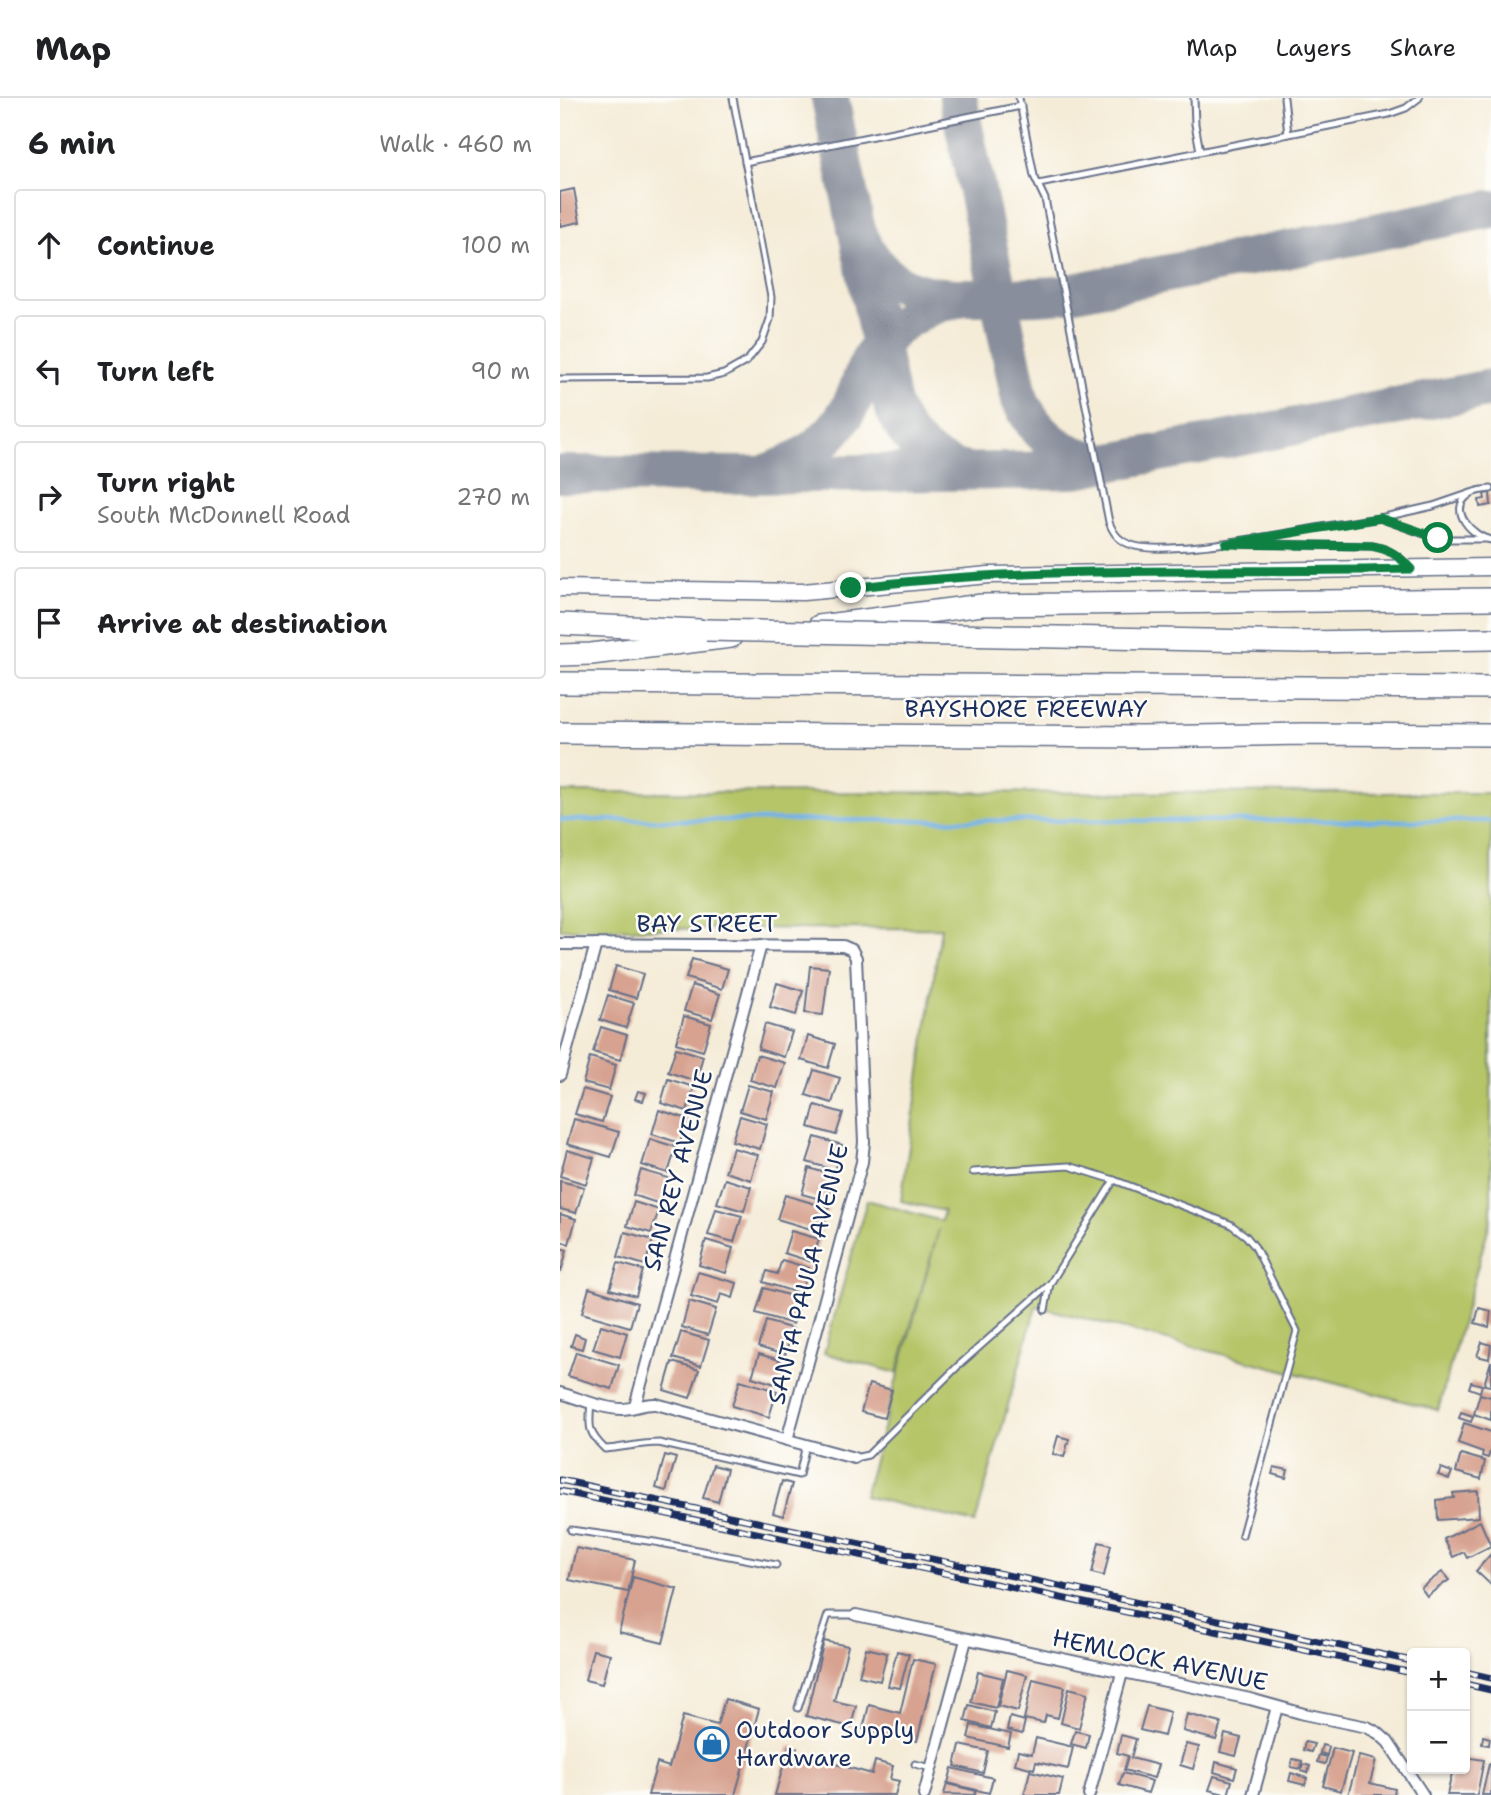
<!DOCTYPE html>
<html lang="en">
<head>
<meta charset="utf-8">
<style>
  :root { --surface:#fff; --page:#f2f2f2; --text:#202124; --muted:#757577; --line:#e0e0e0 }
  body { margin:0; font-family:"Shantell Sans",sans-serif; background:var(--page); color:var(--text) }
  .controls { position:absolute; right:21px; bottom:21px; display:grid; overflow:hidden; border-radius:7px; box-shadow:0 2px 5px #0004 }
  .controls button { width:63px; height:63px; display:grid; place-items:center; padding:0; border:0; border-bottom:2px solid var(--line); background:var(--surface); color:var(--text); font:35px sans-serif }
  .stop { position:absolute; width:21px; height:21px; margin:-16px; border:5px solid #0b8043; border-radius:50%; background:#fff }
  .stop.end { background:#0b8043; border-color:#fff; box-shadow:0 2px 7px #0008 }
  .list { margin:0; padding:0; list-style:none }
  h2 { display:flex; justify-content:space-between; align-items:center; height:91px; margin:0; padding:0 28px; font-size:30px }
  h2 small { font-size:23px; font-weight:400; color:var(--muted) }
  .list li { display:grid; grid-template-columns:46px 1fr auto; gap:21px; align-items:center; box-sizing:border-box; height:112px; margin:0 14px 14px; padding:0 14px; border:2px solid var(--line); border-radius:7px }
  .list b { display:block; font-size:26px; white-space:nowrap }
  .list p { margin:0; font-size:23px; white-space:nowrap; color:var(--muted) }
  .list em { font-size:23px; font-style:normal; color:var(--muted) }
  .icon { flex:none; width:38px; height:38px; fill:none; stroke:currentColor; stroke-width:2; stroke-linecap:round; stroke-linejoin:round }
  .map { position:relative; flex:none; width:931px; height:1697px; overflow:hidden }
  header { display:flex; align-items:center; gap:42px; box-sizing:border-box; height:98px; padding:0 35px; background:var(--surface); border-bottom:2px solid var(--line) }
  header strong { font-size:33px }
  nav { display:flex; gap:38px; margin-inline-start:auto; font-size:24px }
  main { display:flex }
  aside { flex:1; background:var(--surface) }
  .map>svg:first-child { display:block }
  .green { fill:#b5c567; stroke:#687a62; stroke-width:2 }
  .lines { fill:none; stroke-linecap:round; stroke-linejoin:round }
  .stream { stroke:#75b2e7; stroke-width:4.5 }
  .taxiway { stroke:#888e9b; stroke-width:38 }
  .building { fill:#d7a290 }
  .lane-casing { stroke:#677189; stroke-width:9 }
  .street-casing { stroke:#677189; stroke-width:14 }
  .secondary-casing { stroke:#677189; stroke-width:19 }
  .highway-casing { stroke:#677189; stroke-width:24 }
  .lane { stroke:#fff; stroke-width:5 }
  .street { stroke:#fff; stroke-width:10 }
  .secondary { stroke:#fff; stroke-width:16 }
  .highway { stroke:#fff; stroke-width:21 }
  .rail-casing { stroke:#1b2f5e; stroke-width:7 }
  .rail { stroke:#fdfcf7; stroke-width:4.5; stroke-dasharray:13; stroke-linecap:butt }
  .highway-bridge-casing { stroke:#677189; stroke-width:24; stroke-linecap:butt }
  .highway-bridge { stroke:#fff; stroke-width:21 }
  .route { stroke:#0b8043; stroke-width:9 }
  .labels { text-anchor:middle; stroke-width:5; stroke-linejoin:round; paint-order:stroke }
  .street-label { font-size:24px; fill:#1b2f5e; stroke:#fdfcf7 }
  .poi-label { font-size:24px; fill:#1b2f5e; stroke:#fdfcf7; text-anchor:start }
</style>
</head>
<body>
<header>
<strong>Map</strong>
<nav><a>Map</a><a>Layers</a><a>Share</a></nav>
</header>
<main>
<aside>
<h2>6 min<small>Walk · 460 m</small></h2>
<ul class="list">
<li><svg class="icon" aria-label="ahead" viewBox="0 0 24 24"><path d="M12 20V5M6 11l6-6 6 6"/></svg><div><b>Continue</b></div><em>100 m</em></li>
<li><svg class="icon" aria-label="left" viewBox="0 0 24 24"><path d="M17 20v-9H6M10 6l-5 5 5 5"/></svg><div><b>Turn left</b></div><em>90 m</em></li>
<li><svg class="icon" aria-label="right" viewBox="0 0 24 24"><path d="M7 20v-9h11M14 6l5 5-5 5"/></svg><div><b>Turn right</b><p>South McDonnell Road</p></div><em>270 m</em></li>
<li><svg class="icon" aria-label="arrive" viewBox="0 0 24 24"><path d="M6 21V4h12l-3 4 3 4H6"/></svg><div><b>Arrive at destination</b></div></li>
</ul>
</aside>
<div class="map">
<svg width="931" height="1697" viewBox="0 0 931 1697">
  <rect width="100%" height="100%" fill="#fdfcf7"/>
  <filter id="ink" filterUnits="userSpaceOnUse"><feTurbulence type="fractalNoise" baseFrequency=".0143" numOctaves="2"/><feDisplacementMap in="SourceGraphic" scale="14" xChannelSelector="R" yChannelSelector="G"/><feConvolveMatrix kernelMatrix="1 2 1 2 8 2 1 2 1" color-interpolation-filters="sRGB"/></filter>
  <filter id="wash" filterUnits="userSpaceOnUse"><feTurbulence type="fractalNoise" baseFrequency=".00686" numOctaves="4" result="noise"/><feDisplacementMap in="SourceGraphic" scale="28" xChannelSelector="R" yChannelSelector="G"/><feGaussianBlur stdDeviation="1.57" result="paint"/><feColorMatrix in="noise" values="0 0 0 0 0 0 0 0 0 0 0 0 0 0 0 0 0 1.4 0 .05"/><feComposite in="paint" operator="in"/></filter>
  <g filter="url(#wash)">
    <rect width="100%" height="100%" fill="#f5ecd8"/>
    <path class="green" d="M0,694L931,695V1120L878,1312L476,1208L415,1425L304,1398L379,1131L337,1275L264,1255L307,1102L381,1123L384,1113L341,1103L381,830L0,831Z"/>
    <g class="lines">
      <path class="stream" d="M0,722L931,723"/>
      <g class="taxiway">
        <path d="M270,0L332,307C345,340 368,364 403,372"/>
        <path d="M398,0L460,302C476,337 504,359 542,363"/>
        <path d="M296,130C323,197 363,200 428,199C453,199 478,199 504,196L931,111"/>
        <path d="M211,373C247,361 278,336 294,300C299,289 302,276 308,265C326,230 360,209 397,201"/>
        <path d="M0,376L185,377L511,372L931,290"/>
      </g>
    </g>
    <g id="blocks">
      <g class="building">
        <path d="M14,91L20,124L0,128V94Z"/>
        <path d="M930,395L931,407L920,409L919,402L925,401L924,396Z"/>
        <path d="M132,861L168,871L162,891L126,880Z"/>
        <path d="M56,868L83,876L76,900L49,892Z"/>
        <path d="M250,868L269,870L263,917L245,915Z"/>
        <path d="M217,885L243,893L236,917L210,909Z"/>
        <path d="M132,887L160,896L152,921L124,913Z"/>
        <path d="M48,897L74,905L66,930L40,922Z"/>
        <path d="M124,918L151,926L143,953L116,945Z"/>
        <path d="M205,926L232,934L224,959L198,951Z"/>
        <path d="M41,929L67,937L60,962L33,954Z"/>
        <path d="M248,938L275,946L268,970L241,962Z"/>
        <path d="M116,950L143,958L136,983L108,974Z"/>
        <path d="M197,957L225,965L217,990L190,982Z"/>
        <path d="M30,959L56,967L49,992L23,985Z"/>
        <path d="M254,972L280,980L272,1005L246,997Z"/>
        <path d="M108,981L134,989L127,1013L101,1005Z"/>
        <path d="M188,987L214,994L206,1021L180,1013Z"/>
        <path d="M23,991L50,999L42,1024L15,1016Z"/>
        <path d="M78,993L86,995L83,1003L75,1001Z"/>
        <path d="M255,1007L283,1015L276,1037L249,1029Z"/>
        <path d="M99,1012L128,1021L120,1045L92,1036Z"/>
        <path d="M180,1018L207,1026L200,1051L172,1043Z"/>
        <path d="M14,1021L59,1034L51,1059L7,1046Z"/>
        <path d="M255,1039L282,1047L275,1072L247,1064Z"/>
        <path d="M90,1041L116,1049L108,1075L82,1067Z"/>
        <path d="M173,1050L198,1057L191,1082L165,1074Z"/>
        <path d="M7,1052L34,1060L26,1086L0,1078Z"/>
        <path d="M249,1070L275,1078L267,1103L242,1096Z"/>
        <path d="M81,1072L108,1080L100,1106L73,1097Z"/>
        <path d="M165,1081L191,1089L184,1113L157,1105Z"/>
        <path d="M0,1083L24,1089L16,1115L0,1111Z"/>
        <path d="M225,1097L269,1110L261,1134L217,1121Z"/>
        <path d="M74,1104L99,1112L91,1135L67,1128Z"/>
        <path d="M156,1111L182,1118L174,1144L148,1137Z"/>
        <path d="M0,1116L16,1121L9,1146L0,1143Z"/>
        <path d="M231,1133L259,1141L252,1164L224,1155Z"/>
        <path d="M65,1134L93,1142L85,1167L58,1159Z"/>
        <path d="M146,1142L173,1150L166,1175L139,1167Z"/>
        <path d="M0,1150L7,1152L1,1174H0Z"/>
        <path d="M222,1162L249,1170L241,1196L203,1184L207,1173L217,1176Z"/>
        <path d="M58,1165L83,1172L76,1198L50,1191Z"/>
        <path d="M138,1174L177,1185L173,1200L161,1196L158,1206L131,1198Z"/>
        <path d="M29,1190L77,1205L70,1229L22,1215Z"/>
        <path d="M204,1190L241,1201L233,1226L196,1215Z"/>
        <path d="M129,1203L156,1211L148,1237L122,1229Z"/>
        <path d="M919,1210L931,1213L929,1229L915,1225Z"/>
        <path d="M206,1223L233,1231L225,1257L198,1249Z"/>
        <path d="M41,1227L67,1235L60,1259L33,1251Z"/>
        <path d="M121,1234L149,1242L141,1268L113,1260Z"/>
        <path d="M15,1236L25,1240L22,1251L11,1248Z"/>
        <path d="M922,1244L931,1247L929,1261L917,1258Z"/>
        <path d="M16,1254L59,1267L52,1291L8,1278Z"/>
        <path d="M199,1256L226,1264L219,1287L192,1279Z"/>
        <path d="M931,1263V1288L924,1287Z"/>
        <path d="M112,1264L139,1272L130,1300L104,1292Z"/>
        <path d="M180,1282L217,1293L209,1319L172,1308Z"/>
        <path d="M911,1284L922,1287L920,1294L909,1290Z"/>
        <path d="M309,1286L332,1292L324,1320L301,1314Z"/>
        <path d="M920,1296L931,1299V1322L914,1316Z"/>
        <path d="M901,1314L913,1318L911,1324L899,1320Z"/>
        <path d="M904,1325L931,1334V1351L928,1360L922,1358L923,1354L898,1345Z"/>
        <path d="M498,1338L509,1341L504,1359L493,1356Z"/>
        <path d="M901,1356L925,1363L921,1381L896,1374Z"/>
        <path d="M105,1357L116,1360L106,1393L96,1390Z"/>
        <path d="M153,1367L167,1371L158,1404L143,1400Z"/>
        <path d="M714,1369L728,1372L726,1380L712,1376Z"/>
        <path d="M881,1370L892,1374L889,1381L878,1377Z"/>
        <path d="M222,1383L232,1386L223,1418L213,1415Z"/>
        <path d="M918,1393L919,1419L878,1422L877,1402L894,1400L893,1395Z"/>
        <path d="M920,1423L931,1448L907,1460L904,1454L893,1459L884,1441Z"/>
        <path d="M539,1444L551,1447L544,1478L532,1475Z"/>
        <path d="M16,1450L75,1462L68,1494L9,1482Z"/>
        <path d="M931,1456V1487L916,1473Z"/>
        <path d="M882,1474L889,1482L867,1498L861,1490Z"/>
        <path d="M73,1479L117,1491L103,1545L59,1534Z"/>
        <path d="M264,1543L288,1548L274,1603L296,1608L291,1629L246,1618Z"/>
        <path d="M306,1550L327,1555L320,1583L299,1578Z"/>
        <path d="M33,1552L50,1556L42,1586L25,1582Z"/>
        <path d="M337,1553L349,1556L340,1590L328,1588Z"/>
        <path d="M353,1561L376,1566L357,1643L303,1631L309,1607L340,1615Z"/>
        <path d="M447,1572L467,1577L458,1613L438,1608Z"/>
        <path d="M418,1574L443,1580L436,1610L411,1604Z"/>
        <path d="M473,1581L505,1589L498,1620L486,1617L484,1625L464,1621Z"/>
        <path d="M509,1590L528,1595L519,1630L501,1625Z"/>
        <path d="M165,1601L199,1611L175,1697H88L97,1665L109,1669L123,1618L157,1627Z"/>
        <path d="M409,1607L435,1614L431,1630L405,1623Z"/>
        <path d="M587,1608L610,1614L604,1638L580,1632Z"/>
        <path d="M627,1616L661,1625L656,1642L623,1633Z"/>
        <path d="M450,1619L465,1623L462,1636L447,1632Z"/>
        <path d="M411,1627L451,1636L448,1649L408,1640Z"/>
        <path d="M515,1633L529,1636L526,1650L511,1646Z"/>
        <path d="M665,1636L681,1640L676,1658L660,1654Z"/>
        <path d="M561,1637L576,1641L571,1660L598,1667L594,1680L564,1672L568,1658L557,1655Z"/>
        <path d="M923,1638L930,1640L929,1647L922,1646Z"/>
        <path d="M476,1640L513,1649L508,1671L476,1664L474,1671L455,1666L458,1653L472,1656Z"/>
        <path d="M745,1644L754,1646L751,1654L743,1652Z"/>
        <path d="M626,1646L639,1649L633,1671L620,1667Z"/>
        <path d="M400,1647L428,1653L423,1675L395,1668Z"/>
        <path d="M762,1647L769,1649L767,1657L760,1655Z"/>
        <path d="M229,1648L237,1650L236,1655L312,1676L315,1663L333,1668L330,1681L339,1683L335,1697H215Z"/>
        <path d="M773,1650L792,1655L781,1693L763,1688Z"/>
        <path d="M759,1657L767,1659L765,1666L757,1664Z"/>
        <path d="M799,1658L816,1662L810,1685L835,1691L834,1697H788Z"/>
        <path d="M905,1659L924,1662L917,1697H887L893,1671H905Z"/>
        <path d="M733,1661L742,1663L740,1671L731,1669Z"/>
        <path d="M656,1664L677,1670L674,1680L654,1674Z"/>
        <path d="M743,1666L750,1668L748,1675L741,1673Z"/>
        <path d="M929,1666H931V1697H922Z"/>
        <path d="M392,1670L433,1680L429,1695L388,1685Z"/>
        <path d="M470,1673L503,1681L499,1697H464Z"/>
        <path d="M563,1675L592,1683L588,1695L559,1687Z"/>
        <path d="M731,1675L747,1680L745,1687L729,1683Z"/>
        <path d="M654,1678L672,1683L668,1697L649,1692Z"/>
        <path d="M387,1686L416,1693L415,1697L384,1696Z"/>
      </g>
    </g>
  </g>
  <g filter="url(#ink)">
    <use href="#blocks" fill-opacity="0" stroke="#677189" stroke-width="2"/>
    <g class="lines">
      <g class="lane-casing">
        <g id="lane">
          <path d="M459,0L474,78L485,101L549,424C554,437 560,444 575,448C591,452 612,450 628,449C693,444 756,428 820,420"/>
          <path d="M634,0L635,26L640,53"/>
          <path d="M724,0L728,36"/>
          <path d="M185,64L461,8"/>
          <path d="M479,86L829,16L846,10L859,0"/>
          <path d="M0,281L147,280L164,276L187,263L202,244L210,221L211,199L173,0"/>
          <path d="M931,391C924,392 914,392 909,397C887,412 913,439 931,442"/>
          <path d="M911,395L873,408L820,420L878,441H927"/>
          <path d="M679,446L812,448C828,451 837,456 848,468"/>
          <path d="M413,1074L509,1068L554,1082"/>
          <path d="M490,1186L554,1082L670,1126L686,1138L695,1149L737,1233L682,1437"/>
          <path d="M31,1304C29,1328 27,1334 45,1351C63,1350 80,1345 99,1345L239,1377L246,1347"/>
          <path d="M294,1360L308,1357L398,1268L490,1186L485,1212"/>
          <path d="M11,1432L95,1444L216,1467"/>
          <path d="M238,1610L268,1517H296"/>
          <path d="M355,1666L371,1670"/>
        </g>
      </g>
      <g class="street-casing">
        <g id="street">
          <path d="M0,846L283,848L292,852L296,860L304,1044L302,1064L227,1342"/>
          <path d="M0,977L36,846"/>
          <path d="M0,1295C19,1300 42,1311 62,1311C74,1311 84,1305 96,1306L294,1360"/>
          <path d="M75,1308L201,847"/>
          <path d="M296,1517L690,1601L744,1616L807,1629L818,1635L828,1644L863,1697"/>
          <path d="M364,1697L406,1542"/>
          <path d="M529,1697L562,1575"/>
          <path d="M693,1697L717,1609"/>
        </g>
      </g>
      <g class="secondary-casing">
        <path id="secondary" d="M0,490L243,494L429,477L931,469"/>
      </g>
      <g class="highway-casing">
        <g id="highway">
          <path d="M0,526L140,532"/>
          <path d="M259,528L422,507L931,501"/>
          <path d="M744,544L931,541"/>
          <path d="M0,557L31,556L171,539"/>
          <path d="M0,585L931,590"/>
          <path d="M0,635L582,639L744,636L931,637"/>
        </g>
      </g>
      <use href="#lane" class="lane"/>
      <use href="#street" class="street"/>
      <use href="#secondary" class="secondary"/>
      <use href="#highway" class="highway"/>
      <g class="rail-casing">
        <g id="rail">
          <path d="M0,1382L852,1563"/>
          <path d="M0,1393L852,1575"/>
          <path d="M905,1574L931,1580"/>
          <path d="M905,1586L931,1592"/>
        </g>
      </g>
      <use href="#rail" class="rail"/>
      <g class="highway-bridge-casing">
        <path id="highway-bridge" d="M146,532L744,544"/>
      </g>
      <use href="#highway-bridge" class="highway-bridge"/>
    </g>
  </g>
  <g class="lines" filter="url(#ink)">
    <path class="route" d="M291,490C476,466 665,476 851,471C839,458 830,451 812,448L666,446L820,420L878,440"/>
  </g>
  <defs>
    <g id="shop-ring" transform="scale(1.75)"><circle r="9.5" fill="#fdfcf7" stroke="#1f6fb2" stroke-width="1.5"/><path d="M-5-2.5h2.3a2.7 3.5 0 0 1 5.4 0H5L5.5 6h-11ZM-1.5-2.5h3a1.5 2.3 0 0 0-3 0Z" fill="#1f6fb2"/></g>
  </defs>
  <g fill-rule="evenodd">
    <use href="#shop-ring" x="152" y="1646"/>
  </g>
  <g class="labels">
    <g class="street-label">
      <text x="466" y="619">BAYSHORE FREEWAY</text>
      <text x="147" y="834">BAY STREET</text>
      <text transform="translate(118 1072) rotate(-75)" y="8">SAN REY AVENUE</text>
      <text transform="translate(248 1176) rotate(-76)" y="8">SANTA PAULA AVENUE</text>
      <text transform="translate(600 1562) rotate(12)" y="8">HEMLOCK AVENUE</text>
    </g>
    <g class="poi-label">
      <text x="176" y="1640">Outdoor Supply<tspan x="176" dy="28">Hardware</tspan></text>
    </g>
  </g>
</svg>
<div class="controls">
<button>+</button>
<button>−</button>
</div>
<div class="stop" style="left:878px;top:440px"></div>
<div class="stop end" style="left:291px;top:490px"></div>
</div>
</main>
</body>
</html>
